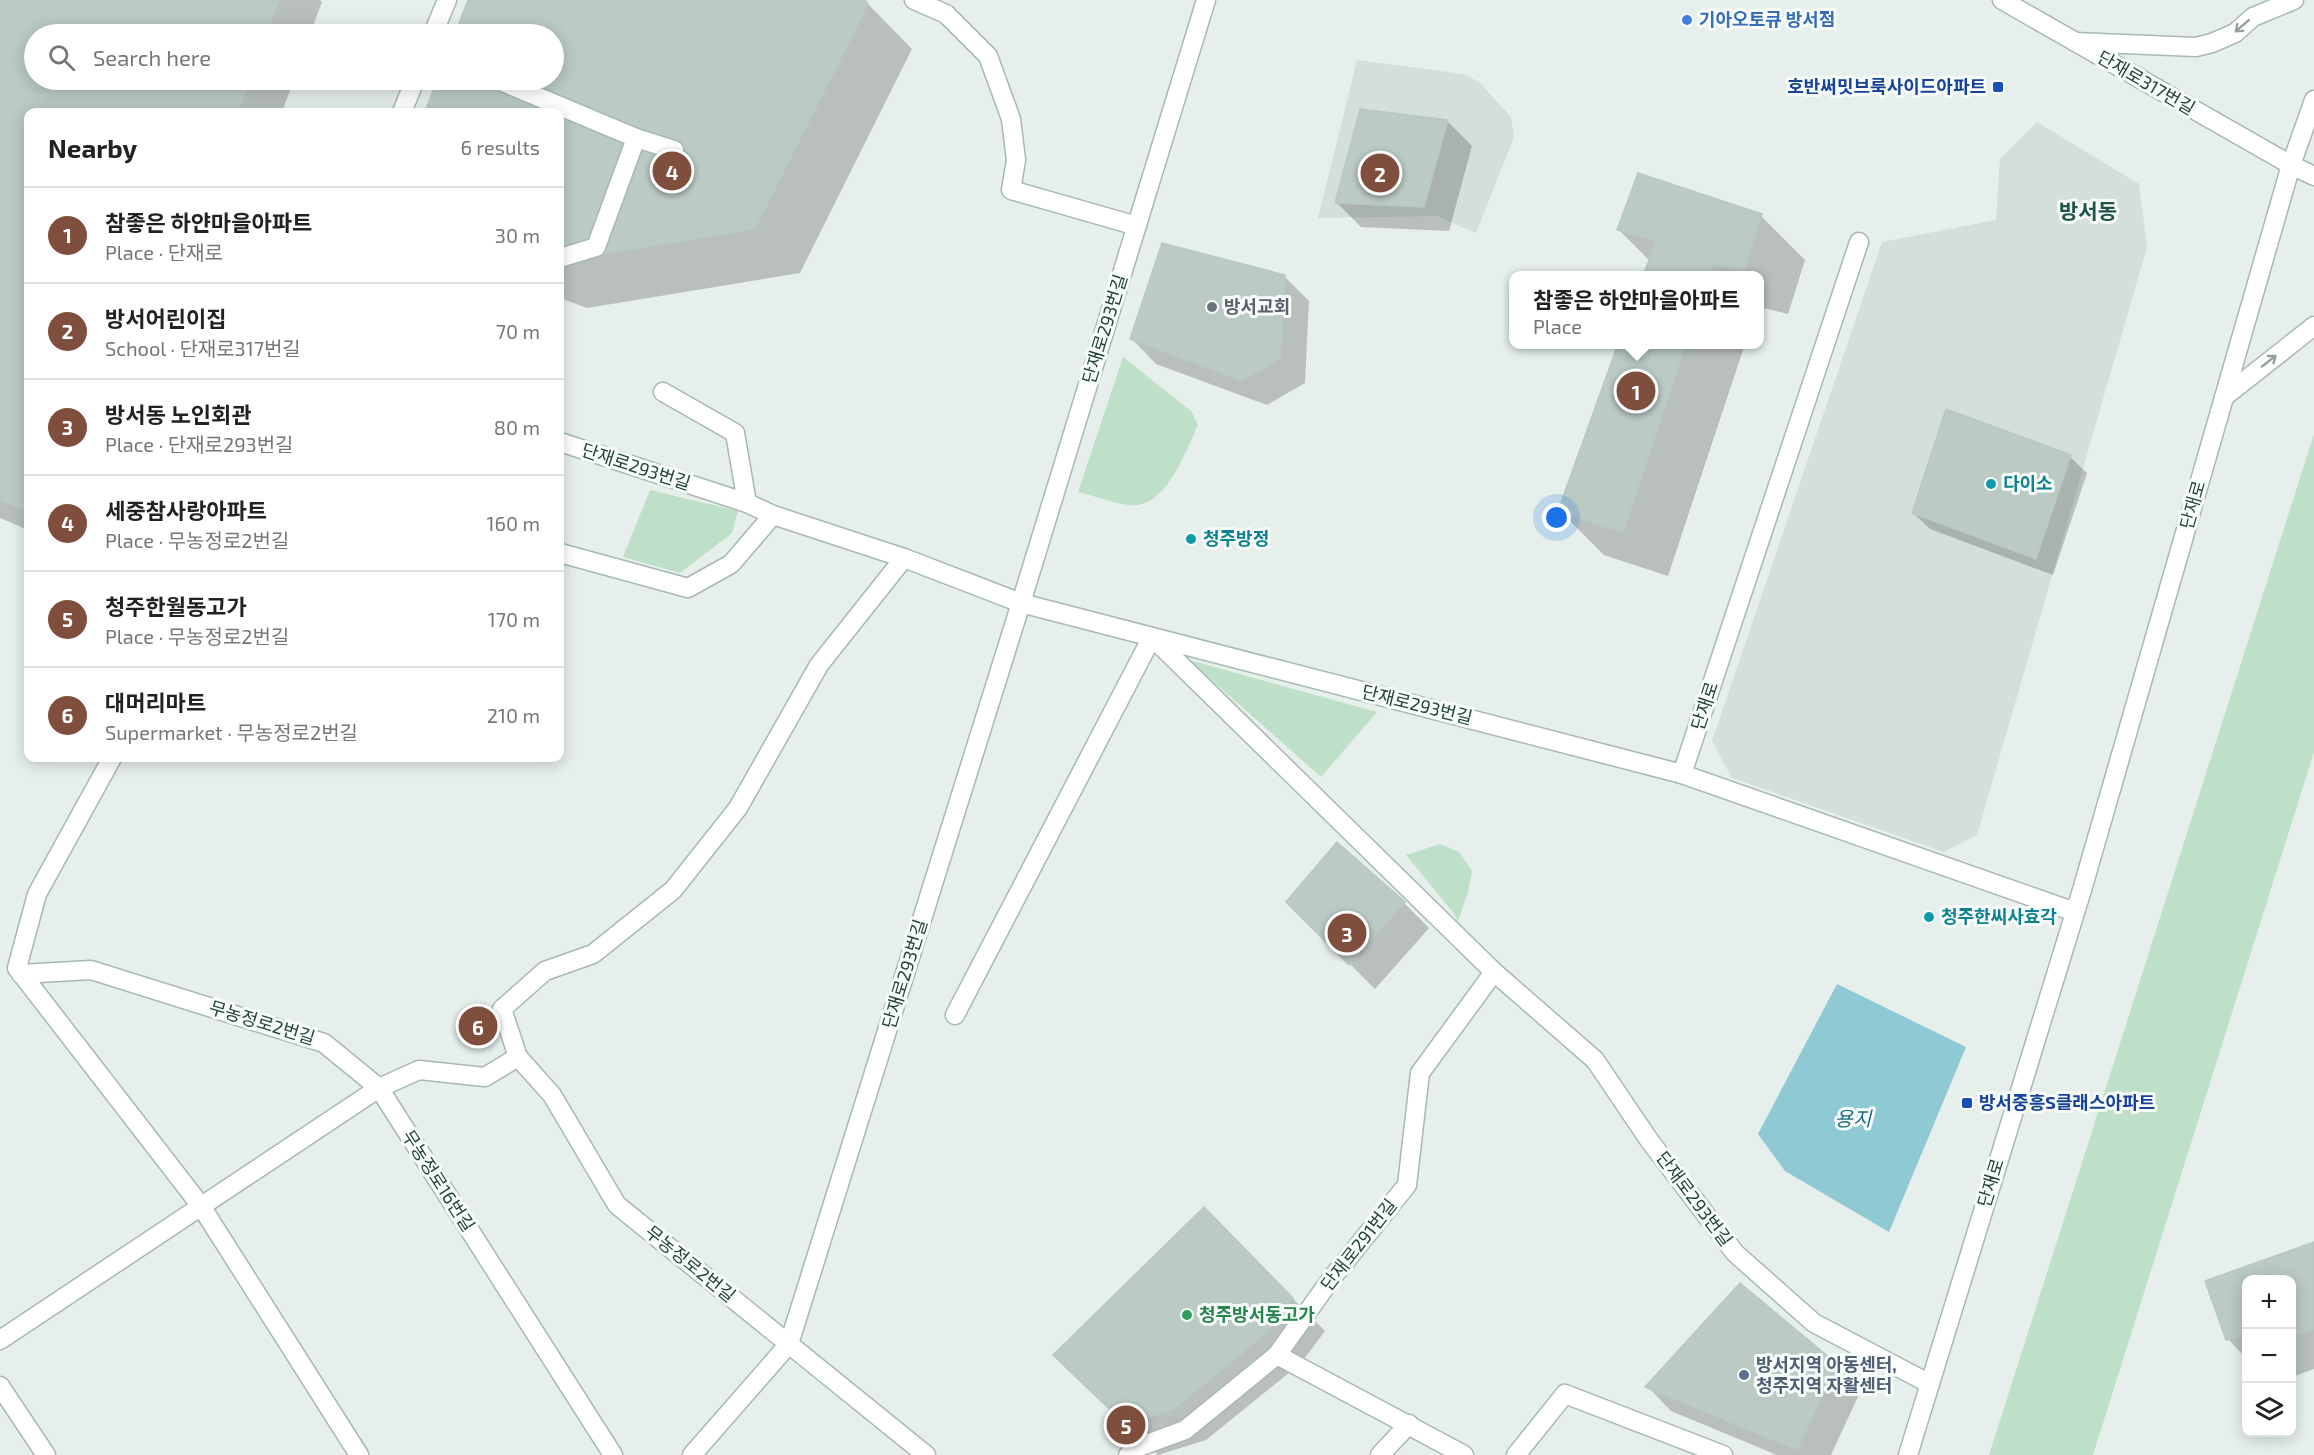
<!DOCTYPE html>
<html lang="en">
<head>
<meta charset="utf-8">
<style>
  :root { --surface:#fff; --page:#f6f6f6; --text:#222; --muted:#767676; --line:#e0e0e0; --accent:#804e3d }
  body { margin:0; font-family:"Exo 2","Noto Sans KR",sans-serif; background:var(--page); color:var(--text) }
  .controls { position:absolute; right:18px; bottom:18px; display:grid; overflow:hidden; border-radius:12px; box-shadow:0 3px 15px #0003 }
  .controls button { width:54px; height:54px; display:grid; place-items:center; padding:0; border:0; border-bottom:2px solid var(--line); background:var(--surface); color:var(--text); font:30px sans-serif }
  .you { position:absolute; left:1557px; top:518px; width:21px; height:21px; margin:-15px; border:4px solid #fff; border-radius:50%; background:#1a73e8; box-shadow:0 0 0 9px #1a73e833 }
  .badge { display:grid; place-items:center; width:39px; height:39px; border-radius:50%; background:var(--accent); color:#fff; font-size:20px; font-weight:700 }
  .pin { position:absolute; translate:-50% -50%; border:3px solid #fff; box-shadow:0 2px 6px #0006 }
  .popup { position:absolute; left:1509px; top:271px; width:255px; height:78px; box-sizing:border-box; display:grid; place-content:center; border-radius:12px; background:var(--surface); filter:drop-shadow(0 2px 4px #0005); font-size:20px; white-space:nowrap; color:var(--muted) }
  .popup b { font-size:22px; color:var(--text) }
  .popup::after { content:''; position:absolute; left:50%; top:100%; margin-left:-12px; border:12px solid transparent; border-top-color:var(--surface) }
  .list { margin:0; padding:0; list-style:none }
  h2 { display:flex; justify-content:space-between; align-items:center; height:78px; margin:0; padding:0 24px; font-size:26px }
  h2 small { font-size:20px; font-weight:400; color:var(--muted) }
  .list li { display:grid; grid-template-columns:39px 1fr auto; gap:18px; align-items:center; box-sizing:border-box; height:96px; padding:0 24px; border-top:2px solid var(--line) }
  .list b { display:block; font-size:22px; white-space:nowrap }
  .list p { margin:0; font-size:20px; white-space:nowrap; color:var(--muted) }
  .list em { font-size:20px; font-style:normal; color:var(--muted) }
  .icon { flex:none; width:33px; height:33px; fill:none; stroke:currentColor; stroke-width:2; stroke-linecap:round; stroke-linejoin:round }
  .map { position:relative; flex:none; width:2314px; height:1455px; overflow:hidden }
  .search { position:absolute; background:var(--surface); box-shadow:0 3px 15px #0003; left:24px; top:24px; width:540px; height:66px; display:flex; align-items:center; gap:15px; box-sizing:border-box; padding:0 21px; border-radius:33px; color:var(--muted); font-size:22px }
  .panel { position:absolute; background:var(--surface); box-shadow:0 3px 15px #0003; left:24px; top:108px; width:540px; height:654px; border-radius:12px }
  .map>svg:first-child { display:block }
  .built { fill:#d4dfda }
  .green { fill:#bfe0c8 }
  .water { fill:#8ec9d4 }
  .shadow { fill:#0003 }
  .building { fill:#bbcac4; stroke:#b8c9c2; stroke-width:1.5 }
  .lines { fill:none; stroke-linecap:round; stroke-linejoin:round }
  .service-casing { stroke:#a8b8b2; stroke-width:21 }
  .minor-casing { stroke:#a8b8b2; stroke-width:21 }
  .tertiary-casing { stroke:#a8b8b2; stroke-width:21 }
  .service { stroke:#fff; stroke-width:18 }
  .minor { stroke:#fff; stroke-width:18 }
  .tertiary { stroke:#fff; stroke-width:18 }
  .oneway { stroke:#92a09c }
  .shop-dot { fill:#3f7fe0; stroke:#f7fbf9; stroke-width:2 }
  .transit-dot { fill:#1a4fb4; stroke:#f7fbf9; stroke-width:2 }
  .worship-dot { fill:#6b7280; stroke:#f7fbf9; stroke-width:2 }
  .culture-dot { fill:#0f9aa8; stroke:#f7fbf9; stroke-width:2 }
  .leisure-dot { fill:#2e9e5b; stroke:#f7fbf9; stroke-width:2 }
  .service-dot { fill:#5c6f8a; stroke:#f7fbf9; stroke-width:2 }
  .labels { text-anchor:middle; stroke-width:6; stroke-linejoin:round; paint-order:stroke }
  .shop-label { font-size:18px; font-weight:bold; fill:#366cbe; stroke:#f7fbf9; text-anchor:start }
  .street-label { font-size:18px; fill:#24423a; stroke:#f7fbf9 }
  .transit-label { font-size:18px; font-weight:bold; fill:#164399; stroke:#f7fbf9; text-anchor:end }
  .worship-label { font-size:18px; font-weight:bold; fill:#5b616d; stroke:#f7fbf9; text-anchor:start }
  .culture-label { font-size:18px; font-weight:bold; fill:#0d838f; stroke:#f7fbf9; text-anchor:start }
  .leisure-label { font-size:18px; font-weight:bold; fill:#27864d; stroke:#f7fbf9; text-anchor:start }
  .service-label { font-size:18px; font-weight:bold; fill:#4e5e75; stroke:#f7fbf9; text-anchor:start }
  .water-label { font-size:20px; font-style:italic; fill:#1c6f80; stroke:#f7fbf9 }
  .quarter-label { font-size:21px; font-weight:bold; fill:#1f5548; stroke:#f7fbf9 }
</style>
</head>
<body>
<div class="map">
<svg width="2314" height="1455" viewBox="0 0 2314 1455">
  <rect width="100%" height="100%" fill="#e6efeb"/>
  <g class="built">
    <path d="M1357,60L1463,74L1479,82L1511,117L1514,137L1476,233L1437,216L1318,218Z"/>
    <path d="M2037,122L2139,184L2147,247L1977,835L1944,852L1732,778L1712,741L1882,242L1996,220L2000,159Z"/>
  </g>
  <g class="green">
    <path d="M1123,357L1191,411L1198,425C1185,452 1166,510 1129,505C1112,503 1095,496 1078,492Z"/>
    <path d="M2314,434V752L2093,1455H1989Z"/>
    <path d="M650,490L738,511L732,533L680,573L623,557Z"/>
    <path d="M1189,660L1377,712L1321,777Z"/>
    <path d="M1440,844L1459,852L1472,871L1468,892L1458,921L1452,911L1406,855Z"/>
  </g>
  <path class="water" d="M1837,984L1966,1047L1889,1232L1785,1171L1758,1134Z"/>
  <g class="shadow">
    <path d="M0,0H320L322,2L310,34H34V80H294L282,112H28V530L0,518Z"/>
    <path d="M470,0H864L912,49L800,273L587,308L560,298V112H426L439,80H554V34H456Z"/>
    <path d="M1447,121L1472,146L1449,231L1361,227L1336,202Z"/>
    <path d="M1761,216L1805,260L1788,314L1759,307V276H1645L1650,261L1618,229Z"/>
    <path d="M1284,276L1309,301L1305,383L1267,405L1156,364L1132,339Z"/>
    <path d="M1620,344H1745L1668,576L1604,555L1560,511Z"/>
    <path d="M2070,457L2087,473L2053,575L1930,529L1913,513Z"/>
    <path d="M1288,902L1404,903L1429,928L1375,989Z"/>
    <path d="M1204,1209L1325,1331L1301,1363L1206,1440L1158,1455L1087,1387Z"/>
    <path d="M2314,1244V1369L2292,1377V1280H2246V1358L2228,1339L2207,1282Z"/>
    <path d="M1836,1365L1861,1390L1831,1455H1777L1671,1411L1647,1386Z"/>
  </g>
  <g class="building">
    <path d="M0,0H279L266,34H34V80H250L238,112H28V512L0,500Z"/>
    <path d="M468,0H865L868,4L755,229L560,261V112H425L437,80H554V34H455Z"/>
    <path d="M515,0H837L796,107Z"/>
    <path d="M465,80H479L559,112H451Z"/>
    <path d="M1360,109L1448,120L1424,207L1335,203Z"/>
    <path d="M560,113L630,141L594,242L560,255Z"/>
    <path d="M1638,173L1762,214L1744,271L1713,263L1709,276H1643L1656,241L1617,230Z"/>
    <path d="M1162,243L1285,275L1281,358L1242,381L1130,339Z"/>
    <path d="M1618,344H1686L1623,533L1558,511Z"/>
    <path d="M1946,409L2071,455L2036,559L1912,513Z"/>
    <path d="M1337,842L1405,902L1349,965L1286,902Z"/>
    <path d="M1204,1207L1293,1298L1269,1331L1174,1409L1126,1425L1053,1355Z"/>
    <path d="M2314,1242V1329L2292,1337V1280H2246V1333L2226,1340L2205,1281Z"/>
    <path d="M1740,1283L1837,1364L1797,1450L1645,1387Z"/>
  </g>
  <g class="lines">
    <g class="service-casing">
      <g id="service">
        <path d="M560,553L688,588L731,564L773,515"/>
        <path d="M518,1057L502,1009L545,971L593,954L673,890L738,808L819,665L904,558"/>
        <path d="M1277,1355L1331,1279L1407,1185L1420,1073L1494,972"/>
        <path d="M1128,1455L1136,1448L1185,1430L1277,1355L1464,1455"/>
        <path d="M1380,1455L1409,1424"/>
        <path d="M1516,1455L1565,1394L1723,1455"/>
      </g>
    </g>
    <g class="minor-casing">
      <g id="minor">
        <path d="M914,0L946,14L988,56L1011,119L1016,160L1011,190L1137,226"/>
        <path d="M1206,0L1021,603L1682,774L2075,912"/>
        <path d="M2002,0L2291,165L2314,176"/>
        <path d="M433,34L447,0"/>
        <path d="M498,80L636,138L674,150"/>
        <path d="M402,112L415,80"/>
        <path d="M560,258L596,247L636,138"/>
        <path d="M663,392L735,433L747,503"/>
        <path d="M560,442L747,503L773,515L904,558L1021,603L789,1344L692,1455"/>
        <path d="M112,758L37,894L17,968L201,1206L359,1455"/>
        <path d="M1682,774L1859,242"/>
        <path d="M21,974L91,970L324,1043L379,1088L613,1455"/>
        <path d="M955,1015L1152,637L1494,972L1595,1060L1649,1140L1735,1253L1814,1323L1930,1384"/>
        <path d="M0,1340L379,1088L419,1070L485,1077L518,1057L552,1095L617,1205L926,1455"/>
        <path d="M0,1386L46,1455"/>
      </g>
    </g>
    <g class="tertiary-casing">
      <g id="tertiary">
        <path d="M2075,42L2196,47L2212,43L2235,33L2253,17L2294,0"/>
        <path d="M2224,397L2314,326"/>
        <path d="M1908,1455L2082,890L2291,165L2314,100"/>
      </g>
    </g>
    <use href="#service" class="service"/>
    <use href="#minor" class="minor"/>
    <use href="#tertiary" class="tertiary"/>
  </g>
  <defs><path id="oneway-shaft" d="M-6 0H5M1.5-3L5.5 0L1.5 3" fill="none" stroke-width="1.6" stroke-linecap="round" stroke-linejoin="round" transform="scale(1.5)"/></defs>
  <g class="oneway">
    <use href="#oneway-shaft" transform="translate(2242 26) rotate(139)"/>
    <use href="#oneway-shaft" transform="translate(2269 361) rotate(-38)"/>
  </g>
  <circle class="shop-dot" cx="1687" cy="20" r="6"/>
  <g class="transit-dot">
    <rect x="1992" y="81" width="12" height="12" rx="3"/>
    <rect x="1961" y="1097" width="12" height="12" rx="3"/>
  </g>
  <circle class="worship-dot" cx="1212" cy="307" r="6"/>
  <g class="culture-dot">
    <circle cx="1991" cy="484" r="6"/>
    <circle cx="1191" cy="539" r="6"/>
    <circle cx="1929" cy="917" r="6"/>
  </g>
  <circle class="leisure-dot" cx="1187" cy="1315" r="6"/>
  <circle class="service-dot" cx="1744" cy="1375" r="6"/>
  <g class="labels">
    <g class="shop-label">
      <text x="1699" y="26">기아오토큐 방서점</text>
    </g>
    <g class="street-label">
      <text transform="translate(2146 83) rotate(30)" y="6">단재로317번길</text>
      <text transform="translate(1105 329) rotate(-73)" y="6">단재로293번길</text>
      <text transform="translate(636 467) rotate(18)" y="6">단재로293번길</text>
      <text transform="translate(2193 505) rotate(-74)" y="6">단재로</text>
      <text transform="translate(1417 705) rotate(14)" y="6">단재로293번길</text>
      <text transform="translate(1705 706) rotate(-72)" y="6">단재로</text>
      <text transform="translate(905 974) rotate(-73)" y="6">단재로293번길</text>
      <text transform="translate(262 1023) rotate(17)" y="6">무농정로2번길</text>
      <text transform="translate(438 1181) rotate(57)" y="6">무농정로16번길</text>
      <text transform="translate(1991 1183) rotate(-73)" y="6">단재로</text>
      <text transform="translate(1694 1199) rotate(53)" y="6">단재로293번길</text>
      <text transform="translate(1359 1245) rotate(-52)" y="6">단재로291번길</text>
      <text transform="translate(690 1264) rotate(39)" y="6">무농정로2번길</text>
    </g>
    <g class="transit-label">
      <text x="1986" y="93">호반써밋브룩사이드아파트</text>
      <text x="1979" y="1109" text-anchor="start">방서중흥S클래스아파트</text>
    </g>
    <g class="worship-label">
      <text x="1224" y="313">방서교회</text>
    </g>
    <g class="culture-label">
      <text x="2003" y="490">다이소</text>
      <text x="1203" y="545">청주방정</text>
      <text x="1941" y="923">청주한씨사효각</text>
    </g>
    <g class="leisure-label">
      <text x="1199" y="1321">청주방서동고가</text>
    </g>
    <g class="service-label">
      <text x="1756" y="1371">방서지역 아동센터,<tspan x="1756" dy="21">청주지역 자활센터</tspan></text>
    </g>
    <g class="water-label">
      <text x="1853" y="1126">용지</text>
    </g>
    <g class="quarter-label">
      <text x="2088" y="219">방서동</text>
    </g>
  </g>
</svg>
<div class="controls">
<button>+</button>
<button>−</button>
<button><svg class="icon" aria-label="layers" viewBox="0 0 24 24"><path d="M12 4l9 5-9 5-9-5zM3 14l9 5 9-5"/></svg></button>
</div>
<div class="you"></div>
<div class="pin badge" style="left:1636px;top:391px">1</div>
<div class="popup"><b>참좋은 하얀마을아파트</b>Place</div>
<div class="pin badge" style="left:1380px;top:173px">2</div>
<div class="pin badge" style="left:1347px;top:933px">3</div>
<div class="pin badge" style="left:672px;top:171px">4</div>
<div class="pin badge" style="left:1126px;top:1425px">5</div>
<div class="pin badge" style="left:478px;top:1026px">6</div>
<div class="search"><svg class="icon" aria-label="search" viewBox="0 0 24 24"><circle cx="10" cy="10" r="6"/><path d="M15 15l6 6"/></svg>Search here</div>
<section class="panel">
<h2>Nearby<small>6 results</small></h2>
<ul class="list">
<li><span class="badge">1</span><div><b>참좋은 하얀마을아파트</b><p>Place · 단재로</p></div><em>30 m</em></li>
<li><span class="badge">2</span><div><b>방서어린이집</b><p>School · 단재로317번길</p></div><em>70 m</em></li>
<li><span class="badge">3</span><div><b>방서동 노인회관</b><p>Place · 단재로293번길</p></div><em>80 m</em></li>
<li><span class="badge">4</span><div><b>세중참사랑아파트</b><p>Place · 무농정로2번길</p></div><em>160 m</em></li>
<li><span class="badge">5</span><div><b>청주한월동고가</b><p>Place · 무농정로2번길</p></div><em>170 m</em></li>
<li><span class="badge">6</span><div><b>대머리마트</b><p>Supermarket · 무농정로2번길</p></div><em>210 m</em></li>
</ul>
</section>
</div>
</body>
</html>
